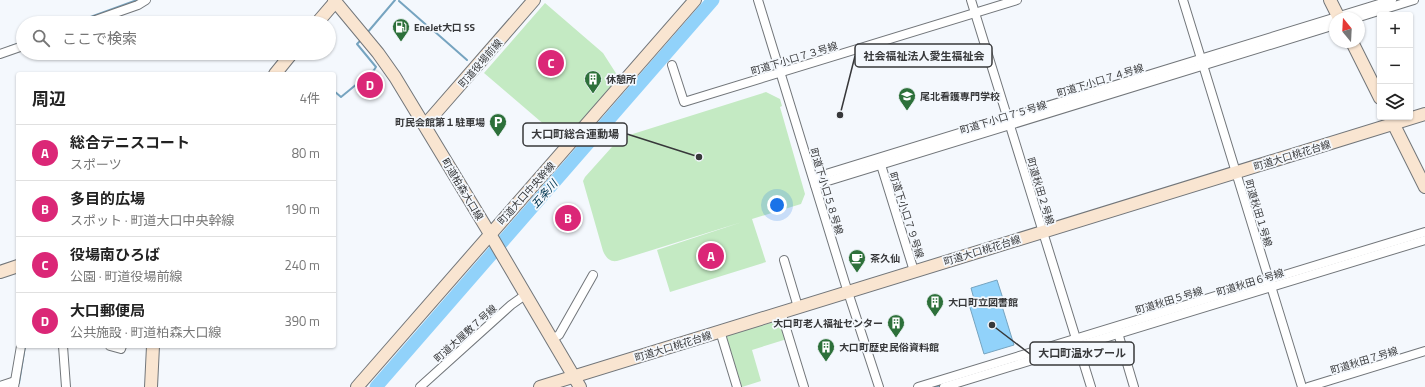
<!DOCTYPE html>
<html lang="ja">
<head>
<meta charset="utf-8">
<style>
  :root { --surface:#fff; --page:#f2f2f2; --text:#222; --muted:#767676; --line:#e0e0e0; --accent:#db2777 }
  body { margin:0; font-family:"Titillium Web","Noto Sans JP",sans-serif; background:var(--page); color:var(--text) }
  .controls { position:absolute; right:12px; top:12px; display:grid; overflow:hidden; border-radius:4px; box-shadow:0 1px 3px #0004 }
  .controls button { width:36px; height:36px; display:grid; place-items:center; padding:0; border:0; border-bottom:1px solid var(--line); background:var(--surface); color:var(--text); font:20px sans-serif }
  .compass { position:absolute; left:1329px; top:12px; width:36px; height:36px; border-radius:50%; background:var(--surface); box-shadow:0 1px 3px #0004; rotate:342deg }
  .you { position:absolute; left:777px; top:205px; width:14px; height:14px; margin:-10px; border:3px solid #fff; border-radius:50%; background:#1a73e8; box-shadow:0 0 0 6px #1a73e833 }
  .badge { display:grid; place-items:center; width:26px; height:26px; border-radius:50%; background:var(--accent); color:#fff; font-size:13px; font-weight:700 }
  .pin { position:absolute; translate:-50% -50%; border:2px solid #fff; box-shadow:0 1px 4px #0006 }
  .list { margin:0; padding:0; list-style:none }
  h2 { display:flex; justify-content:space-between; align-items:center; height:52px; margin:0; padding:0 16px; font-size:17px }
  h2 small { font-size:13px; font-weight:400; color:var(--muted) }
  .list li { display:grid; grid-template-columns:26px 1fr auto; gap:12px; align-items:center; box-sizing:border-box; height:56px; padding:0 16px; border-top:1px solid var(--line) }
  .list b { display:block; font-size:15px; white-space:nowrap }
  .list p { margin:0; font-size:13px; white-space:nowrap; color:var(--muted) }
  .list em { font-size:13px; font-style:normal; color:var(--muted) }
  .icon { flex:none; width:22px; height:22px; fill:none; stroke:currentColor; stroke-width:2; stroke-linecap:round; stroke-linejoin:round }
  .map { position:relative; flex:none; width:1425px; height:387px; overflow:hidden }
  .search { position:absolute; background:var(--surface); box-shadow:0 1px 3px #0004; left:16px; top:16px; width:320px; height:44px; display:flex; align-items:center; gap:10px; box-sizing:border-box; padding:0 14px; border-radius:22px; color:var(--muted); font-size:15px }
  .panel { position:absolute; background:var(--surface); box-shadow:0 1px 3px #0004; left:16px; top:72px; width:320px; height:276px; border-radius:4px }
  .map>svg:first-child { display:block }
  .green { fill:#c4eac3 }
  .water { fill:#91d2fa; stroke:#76a4c0 }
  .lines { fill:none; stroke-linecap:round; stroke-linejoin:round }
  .stream { stroke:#76a4c0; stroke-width:2 }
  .river { stroke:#91d2fa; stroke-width:13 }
  .street-casing { stroke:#72767a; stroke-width:10 }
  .secondary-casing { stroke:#72767a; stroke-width:14 }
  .street { stroke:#fff; stroke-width:8 }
  .secondary { stroke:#f9e5d1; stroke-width:12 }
  .labels { text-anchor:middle; stroke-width:3.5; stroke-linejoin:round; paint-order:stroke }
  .poi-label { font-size:10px; font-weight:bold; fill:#37383a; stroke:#f4f8fd; text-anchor:start }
  .street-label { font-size:10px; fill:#37383a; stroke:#f4f8fd }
  .water-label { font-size:11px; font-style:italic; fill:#003651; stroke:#f4f8fd }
  .leader { fill:none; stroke:#37383a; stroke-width:1.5 }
  .callout-dot { fill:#37383a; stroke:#f4f8fd; stroke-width:1.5 }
  .callout { fill:#f4f8fd; stroke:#37383a; stroke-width:1.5 }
  .callout-label { font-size:11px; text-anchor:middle; font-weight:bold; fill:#37383a }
</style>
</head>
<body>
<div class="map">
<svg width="1425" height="387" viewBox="0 0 1425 387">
  <rect width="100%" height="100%" fill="#f4f8fd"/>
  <g class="green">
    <path d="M545,3L603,53L619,78L565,140L562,138L561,139L484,73Z"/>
    <path d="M766,92L780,99L782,106L780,107L805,194L801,204L752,219L766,262L670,292L657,250L742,222L617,261C610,262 606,258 603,251L583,181L585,177L620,138Z"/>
    <path d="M777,321L781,323L787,339L752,350L761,381L742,387L726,336Z"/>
  </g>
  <path class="water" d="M997,280L1005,305L1002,306L1014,345L984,354L968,301L974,299L971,288Z"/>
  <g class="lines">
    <g class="stream">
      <path d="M399,1L432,30"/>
      <path d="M74,23L137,0"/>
      <path d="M434,31L467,60"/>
      <path d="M367,33L395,0"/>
      <path d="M9,47L23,42"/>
      <path d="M334,91L341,97L374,70L376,67L357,44L362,39"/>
      <path d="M18,383H19L25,346"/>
      <path d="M934,387L942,385"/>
    </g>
    <path class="river" d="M376,387L713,0"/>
    <g class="street-casing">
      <g id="street">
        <path d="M758,0L845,283L879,387"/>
        <path d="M971,0L1091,387"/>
        <path d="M1183,0L1302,387"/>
        <path d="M1356,18L1414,0"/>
        <path d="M87,23L138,5L146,0"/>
        <path d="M0,54L23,46"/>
        <path d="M672,65L684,102L1017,0"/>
        <path d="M881,165L914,271"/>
        <path d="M813,178L1392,0"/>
        <path d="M815,185L1335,25"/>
        <path d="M784,260L798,307"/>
        <path d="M781,312L804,387"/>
        <path d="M720,331L737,387"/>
        <path d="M1118,333L1134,387"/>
        <path d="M552,339L559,335L593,275"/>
        <path d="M63,346L66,387"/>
        <path d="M110,346L121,349L122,346"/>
        <path d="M0,386L15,381"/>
        <path d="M14,387L21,346"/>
        <path d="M420,387L511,305L525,295"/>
        <path d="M918,387L1425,232"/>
        <path d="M944,387L1425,240"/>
        <path d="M1308,387L1425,351"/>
      </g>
    </g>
    <g class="secondary-casing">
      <g id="secondary">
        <path d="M334,0L378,53L395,77L490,234L580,387"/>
        <path d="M1330,0L1339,18"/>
        <path d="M317,23L335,2"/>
        <path d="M1352,42L1380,98"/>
        <path d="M275,74L292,53"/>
        <path d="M1390,117L1425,187"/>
        <path d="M425,125L534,0"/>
        <path d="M0,272L18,266"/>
        <path d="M151,387L153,346"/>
        <path d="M357,387L695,0"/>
        <path d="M540,387L1425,114"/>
      </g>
    </g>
    <use href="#street" class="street"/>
    <use href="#secondary" class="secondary"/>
  </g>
  <defs>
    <g id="fuel-pin" transform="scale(0.9)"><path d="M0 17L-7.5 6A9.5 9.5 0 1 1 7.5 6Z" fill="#2d703a" stroke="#f4f8fd"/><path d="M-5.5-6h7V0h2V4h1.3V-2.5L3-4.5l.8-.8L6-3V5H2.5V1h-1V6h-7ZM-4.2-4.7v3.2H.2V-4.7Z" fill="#fff"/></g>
    <g id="building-pin" transform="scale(0.9)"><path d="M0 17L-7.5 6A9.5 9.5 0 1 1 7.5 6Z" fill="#2d703a" stroke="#f4f8fd"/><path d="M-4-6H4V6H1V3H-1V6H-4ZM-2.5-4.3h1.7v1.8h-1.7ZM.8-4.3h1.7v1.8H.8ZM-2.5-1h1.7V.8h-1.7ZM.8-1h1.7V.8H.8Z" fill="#fff"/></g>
    <g id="university-pin" transform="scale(0.9)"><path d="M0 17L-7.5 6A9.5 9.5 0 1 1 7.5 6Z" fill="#2d703a" stroke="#f4f8fd"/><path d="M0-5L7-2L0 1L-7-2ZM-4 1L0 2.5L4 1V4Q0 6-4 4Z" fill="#fff"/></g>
    <g id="parking-pin" transform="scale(0.9)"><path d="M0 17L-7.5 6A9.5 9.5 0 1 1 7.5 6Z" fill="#2d703a" stroke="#f4f8fd"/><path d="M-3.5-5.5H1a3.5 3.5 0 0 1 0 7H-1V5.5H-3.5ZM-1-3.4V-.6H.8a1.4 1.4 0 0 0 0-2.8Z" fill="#fff"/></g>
    <g id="cafe-pin" transform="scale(0.9)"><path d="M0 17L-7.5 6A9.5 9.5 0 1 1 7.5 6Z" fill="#2d703a" stroke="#f4f8fd"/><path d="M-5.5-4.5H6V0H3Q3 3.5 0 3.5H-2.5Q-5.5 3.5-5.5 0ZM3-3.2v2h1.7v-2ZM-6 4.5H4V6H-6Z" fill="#fff"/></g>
  </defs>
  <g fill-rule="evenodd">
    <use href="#fuel-pin" x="401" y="27"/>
    <use href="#building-pin" x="593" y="79"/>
    <use href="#university-pin" x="907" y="96"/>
    <use href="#parking-pin" x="498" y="122"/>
    <use href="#cafe-pin" x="857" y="258"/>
    <use href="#building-pin" x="935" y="302"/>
    <use href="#building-pin" x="896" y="323"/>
    <use href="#building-pin" x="826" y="347"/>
  </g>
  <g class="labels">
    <g class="poi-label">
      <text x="414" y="31">EneJet大口 SS</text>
      <text x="606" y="83">休憩所</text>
      <text x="920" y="100">尾北看護専門学校</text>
      <text x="485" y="126" text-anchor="end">町民会館第１駐車場</text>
      <text x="870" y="262">茶久仙</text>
      <text x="948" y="306">大口町立図書館</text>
      <text x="883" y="327" text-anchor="end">大口町老人福祉センター</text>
      <text x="839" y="351">大口町歴史民俗資料館</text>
    </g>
    <g class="street-label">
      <text transform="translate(794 58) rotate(-17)" y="4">町道下小口７３号線</text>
      <text transform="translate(480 63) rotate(-49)" y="4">町道役場前線</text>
      <text transform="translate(1100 80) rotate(-17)" y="4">町道下小口７４号線</text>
      <text transform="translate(1003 117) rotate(-17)" y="4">町道下小口７５号線</text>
      <text transform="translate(1292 155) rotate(-17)" y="4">町道大口桃花台線</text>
      <text transform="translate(463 189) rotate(59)" y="4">町道柏森大口線</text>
      <text transform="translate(827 191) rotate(73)" y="4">町道下小口５８号線</text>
      <text transform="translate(1041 191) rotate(73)" y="4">町道秋田２号線</text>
      <text transform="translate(526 193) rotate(-48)" y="4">町道大口中央幹線</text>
      <text transform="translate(1259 213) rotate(73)" y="4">町道秋田１号線</text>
      <text transform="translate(907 215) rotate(72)" y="4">町道下小口７９号線</text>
      <text transform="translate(982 250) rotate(-17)" y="4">町道大口桃花台線</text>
      <text transform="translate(1250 282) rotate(-17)" y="4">町道秋田６号線</text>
      <text transform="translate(1169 300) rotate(-17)" y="4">町道秋田５号線</text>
      <text transform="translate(465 333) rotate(-42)" y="4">町道大屋敷７号線</text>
      <text transform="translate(673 346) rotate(-17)" y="4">町道大口桃花台線</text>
      <text transform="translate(1364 360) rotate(-17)" y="4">町道秋田７号線</text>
    </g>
    <g class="water-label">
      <text transform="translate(544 194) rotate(-49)" y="4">五条川</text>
    </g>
  </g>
  <path class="leader" d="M840 115L855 56M699 157L627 134M992 325L1030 354"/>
  <g class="callout-dot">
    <circle cx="840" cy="115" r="4"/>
    <circle cx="699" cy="157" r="4"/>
    <circle cx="992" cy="325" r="4"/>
  </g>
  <g class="callout">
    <rect x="855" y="44" width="137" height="23" rx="4"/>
    <rect x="523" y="123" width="104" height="23" rx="4"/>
    <rect x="1030" y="342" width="104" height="23" rx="4"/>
  </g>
  <g class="callout-label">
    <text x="924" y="60">社会福祉法人愛生福祉会</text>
    <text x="575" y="138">大口町総合運動場</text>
    <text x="1082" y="357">大口町温水プール</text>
  </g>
</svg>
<div class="controls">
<button>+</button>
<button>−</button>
<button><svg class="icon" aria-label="layers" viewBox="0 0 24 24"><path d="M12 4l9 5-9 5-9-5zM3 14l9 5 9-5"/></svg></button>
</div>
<svg class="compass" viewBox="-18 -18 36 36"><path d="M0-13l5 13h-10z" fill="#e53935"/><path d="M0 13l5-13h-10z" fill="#767676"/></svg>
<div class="you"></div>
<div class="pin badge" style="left:711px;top:256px">A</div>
<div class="pin badge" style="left:568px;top:218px">B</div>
<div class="pin badge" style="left:551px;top:63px">C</div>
<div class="pin badge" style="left:370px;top:85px">D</div>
<div class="search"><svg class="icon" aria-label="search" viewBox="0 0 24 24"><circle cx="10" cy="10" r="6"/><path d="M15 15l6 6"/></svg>ここで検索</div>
<section class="panel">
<h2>周辺<small>4件</small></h2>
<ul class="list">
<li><span class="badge">A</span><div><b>総合テニスコート</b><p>スポーツ</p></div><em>80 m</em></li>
<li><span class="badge">B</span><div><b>多目的広場</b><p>スポット · 町道大口中央幹線</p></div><em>190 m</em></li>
<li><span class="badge">C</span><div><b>役場南ひろば</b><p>公園 · 町道役場前線</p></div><em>240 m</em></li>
<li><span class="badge">D</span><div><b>大口郵便局</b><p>公共施設 · 町道柏森大口線</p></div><em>390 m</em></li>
</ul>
</section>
</div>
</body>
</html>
